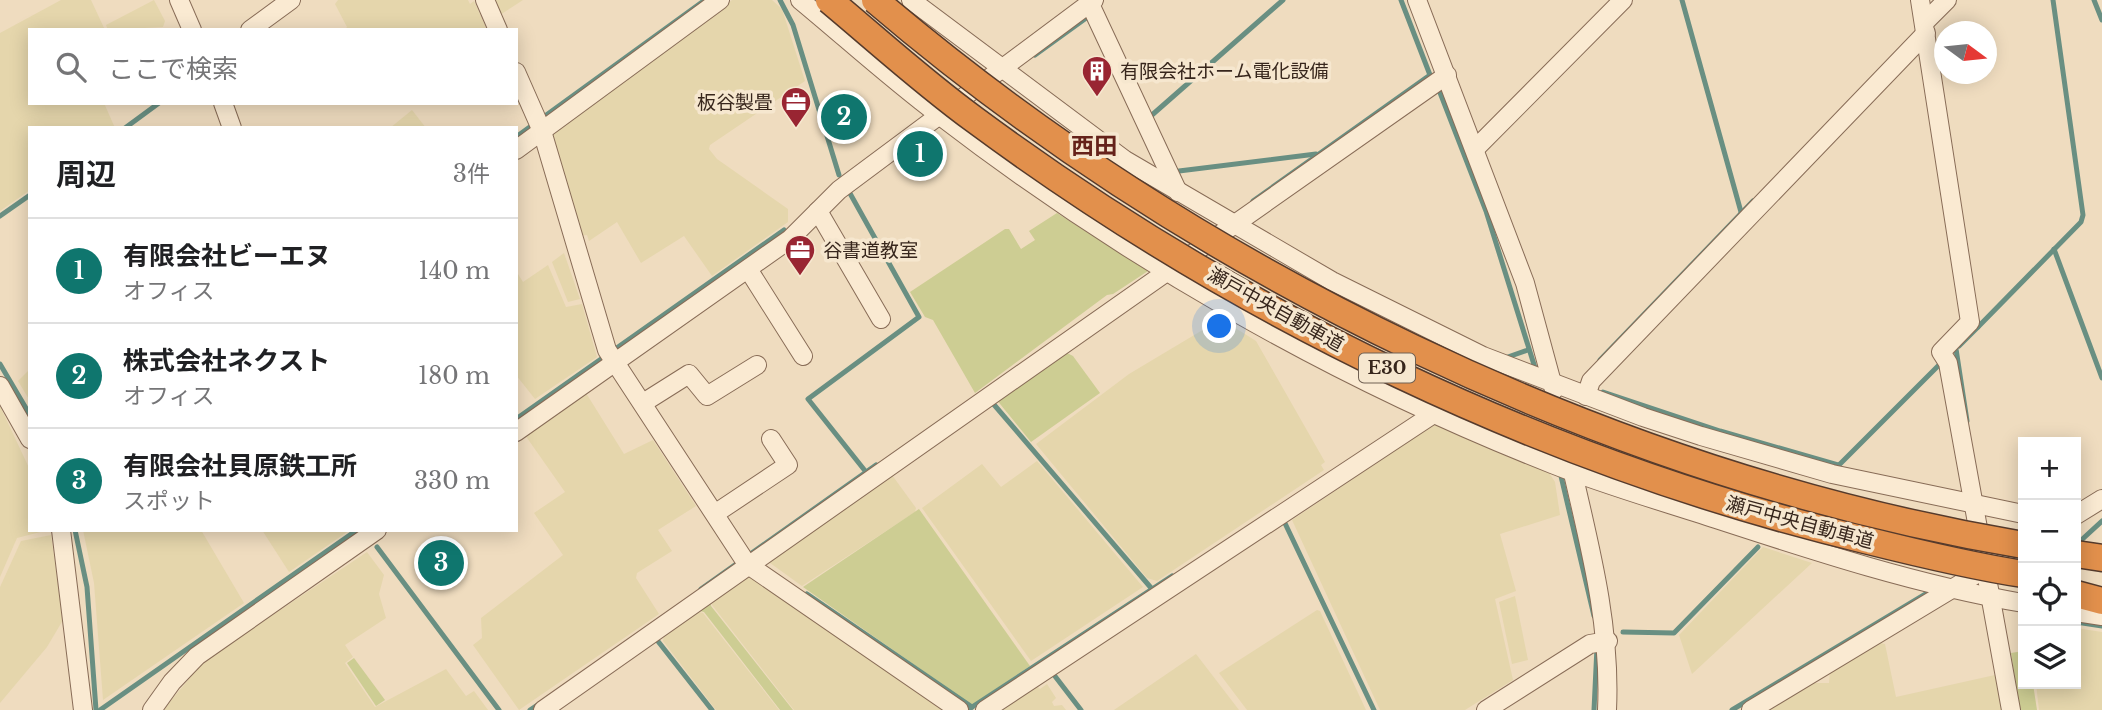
<!DOCTYPE html>
<html lang="ja">
<head>
<meta charset="utf-8">
<style>
  :root { --surface:#fff; --page:#f6f6f6; --text:#202124; --muted:#757577; --line:#e0e0e0; --accent:#0f766e }
  body { margin:0; font-family:"Libre Baskerville","Noto Sans JP",serif; background:var(--page); color:var(--text) }
  .controls { position:absolute; right:21px; bottom:21px; display:grid; overflow:hidden; border-radius:0px; box-shadow:0 4px 18px #0003 }
  .controls button { width:63px; height:63px; display:grid; place-items:center; padding:0; border:0; border-bottom:2px solid var(--line); background:var(--surface); color:var(--text); font:35px sans-serif }
  .compass { position:absolute; left:1934px; top:21px; width:63px; height:63px; border-radius:50%; background:var(--surface); box-shadow:0 4px 18px #0003; rotate:105deg }
  .you { position:absolute; left:1220px; top:327px; width:24px; height:24px; margin:-18px; border:5px solid #fff; border-radius:50%; background:#1a73e8; box-shadow:0 0 0 10px #1a73e833 }
  .badge { display:grid; place-items:center; width:46px; height:46px; border-radius:50%; background:var(--accent); color:#fff; font-size:23px; font-weight:700 }
  .pin { position:absolute; translate:-50% -50%; border:4px solid #fff; box-shadow:0 2px 7px #0006 }
  .list { margin:0; padding:0; list-style:none }
  h2 { display:flex; justify-content:space-between; align-items:center; height:91px; margin:0; padding:0 28px; font-size:30px }
  h2 small { font-size:23px; font-weight:400; color:var(--muted) }
  .list li { display:grid; grid-template-columns:46px 1fr auto; gap:21px; align-items:center; box-sizing:border-box; height:105px; padding:0 28px; border-top:2px solid var(--line) }
  .list b { display:block; font-size:26px; white-space:nowrap }
  .list p { margin:0; font-size:23px; white-space:nowrap; color:var(--muted) }
  .list em { font-size:23px; font-style:normal; color:var(--muted) }
  .icon { flex:none; width:38px; height:38px; fill:none; stroke:currentColor; stroke-width:2; stroke-linecap:round; stroke-linejoin:round }
  .map { position:relative; flex:none; width:2102px; height:710px; overflow:hidden }
  .search { position:absolute; background:var(--surface); box-shadow:0 4px 18px #0003; left:28px; top:28px; width:490px; height:77px; display:flex; align-items:center; gap:18px; box-sizing:border-box; padding:0 24px; border-radius:0px; color:var(--muted); font-size:26px }
  .panel { position:absolute; background:var(--surface); box-shadow:0 4px 18px #0003; left:28px; top:126px; width:490px; height:406px; border-radius:0px }
  .map>svg:first-child { display:block }
  .farmland { fill:#e5d6ac }
  .green { fill:#cdcd93 }
  .lines { fill:none; stroke-linecap:round; stroke-linejoin:round }
  .stream { stroke:#698f82; stroke-width:5 }
  .minor-casing { stroke:#886c57; stroke-width:20 }
  .highway-casing { stroke:#563b2c; stroke-width:29 }
  .minor { stroke:#faead2; stroke-width:18 }
  .highway { stroke:#e2904c; stroke-width:26 }
  .highway-bridge-casing { stroke:#563b2c; stroke-width:29; stroke-linecap:butt }
  .highway-bridge { stroke:#e2904c; stroke-width:26 }
  .labels { text-anchor:middle; stroke-width:7; stroke-linejoin:round; paint-order:stroke }
  .shield { fill:#f6e7cf; stroke:#706052; stroke-width:2 }
  .shield-label { font-size:18px; font-weight:bold; fill:#37261c }
  .poi-label { font-size:19px; fill:#37261c; stroke:#f6e7cf; text-anchor:start }
  .street-label { font-size:19px; fill:#37261c; stroke:#f6e7cf }
  .quarter-label { font-size:23px; font-weight:bold; fill:#65221a; stroke:#f6e7cf }
</style>
</head>
<body>
<div class="map">
<svg width="2102" height="710" viewBox="0 0 2102 710">
  <rect width="100%" height="100%" fill="#efdcbf"/>
  <g class="farmland">
    <path d="M61,0H91L105,30H30V103H104L115,128H30V190L0,211V33Z"/>
    <path d="M154,0L165,21L163,27L108,30L106,25Z"/>
    <path d="M338,0H468L470,4L474,1L487,30H345L347,27L335,4Z"/>
    <path d="M492,0H523L500,15Z"/>
    <path d="M732,0H772L782,9L805,81L710,145L709,149L717,159L788,209V222L712,276L684,236L641,263L617,222L589,241L587,235L578,236L550,146L552,132Z"/>
    <path d="M412,110L426,128H390Z"/>
    <path d="M564,253L580,299L568,302L552,262Z"/>
    <path d="M548,265L566,307L582,304L597,357L535,399L516,375V271L523,282Z"/>
    <path d="M1221,319L1256,341L1325,462L1321,465L1324,470L1157,581L1147,578L1036,444L1129,374Z"/>
    <path d="M30,369V401L18,381Z"/>
    <path d="M586,393L624,454L653,440L696,506L658,530L672,551L637,573L636,578L659,614L519,710L473,645L482,638L481,618L563,555L534,513L565,492L525,435Z"/>
    <path d="M0,406L30,470V530H48L17,538L0,577Z"/>
    <path d="M1435,424H1441L1546,468L1555,482L1560,515L1500,534L1516,591L1495,599L1513,680L1465,710H1380L1292,520Z"/>
    <path d="M1037,461L1143,587L1031,661L922,508L982,464L1001,487Z"/>
    <path d="M892,475L916,508L915,512L802,586L766,560Z"/>
    <path d="M83,530H201L244,603L103,700L94,583Z"/>
    <path d="M262,530H347V532L289,572Z"/>
    <path d="M51,535L63,620L47,647L0,703V587L21,541Z"/>
    <path d="M1763,547L1812,563L1692,674L1679,635Z"/>
    <path d="M367,552L384,575L379,594L386,618L345,645L353,657L345,663L375,707L446,669L466,696L474,691L488,710H163L204,661Z"/>
    <path d="M749,576L945,710H794L712,605L711,599Z"/>
    <path d="M1515,596L1528,660L1512,664L1499,602Z"/>
    <path d="M1317,610L1320,611L1366,710H1247L1219,673Z"/>
    <path d="M696,611L703,613L779,710H716L663,641L664,634Z"/>
    <path d="M2076,628L2102,632V710H2039L2036,684H2076Z"/>
    <path d="M1879,643L1885,644L1896,697L1995,675L2000,680L2006,710H1765L1810,683H1829L1830,671Z"/>
    <path d="M1196,654L1239,710H1114Z"/>
    <path d="M1047,684L1056,698L1052,702L1054,706L1062,705L1066,710H998L1036,685L1040,689Z"/>
  </g>
  <g class="green">
    <path d="M1057,213L1148,271L1113,294L1107,295L975,393L933,320L925,317L910,292L1005,229H1009L1021,249L1035,240L1029,231Z"/>
    <path d="M1063,351L1073,356L1100,393L1031,442L996,399Z"/>
    <path d="M919,509L1030,666L972,705L803,587Z"/>
    <path d="M710,600L711,606L793,710H780L704,612L696,610Z"/>
    <path d="M2023,651V684H2033L2037,710H2020L2011,653Z"/>
    <path d="M354,658L385,700L376,706L347,663Z"/>
  </g>
  <g class="lines">
    <g class="stream">
      <path d="M780,0L793,25L839,175"/>
      <path d="M1401,0L1430,75"/>
      <path d="M1682,0L1741,212"/>
      <path d="M2094,0L2102,20"/>
      <path d="M1035,55L1089,16"/>
      <path d="M1439,90L1486,211L1536,371"/>
      <path d="M1152,115L1283,0"/>
      <path d="M125,128L159,103"/>
      <path d="M516,137L705,0"/>
      <path d="M1179,171L1316,154"/>
      <path d="M847,188L919,317L808,399L866,472"/>
      <path d="M1253,201L1430,75"/>
      <path d="M0,216L30,195"/>
      <path d="M2054,249L2102,378"/>
      <path d="M1978,327L2081,222L2083,215L2053,0"/>
      <path d="M1959,346L1978,327L1977,321"/>
      <path d="M1956,349L1967,421"/>
      <path d="M1505,358L1528,350"/>
      <path d="M1600,360L1753,201"/>
      <path d="M0,364L30,415"/>
      <path d="M1603,392L1720,431L1838,465"/>
      <path d="M990,400L1152,589"/>
      <path d="M516,419L784,230"/>
      <path d="M1834,470L1942,362"/>
      <path d="M1560,472L1594,616"/>
      <path d="M1282,517L1374,710"/>
      <path d="M75,530L87,587L96,710"/>
      <path d="M2076,545L2102,521"/>
      <path d="M377,547L499,710"/>
      <path d="M701,589L876,465"/>
      <path d="M807,594L972,707"/>
      <path d="M2076,622L2102,626"/>
      <path d="M1623,632L1674,633L1758,547"/>
      <path d="M657,640L712,710"/>
      <path d="M1051,671L1081,710"/>
      <path d="M969,709L1172,576"/>
      <path d="M100,710L357,530"/>
      <path d="M530,710L539,704"/>
      <path d="M1594,710L1597,647"/>
      <path d="M1732,710L1929,592"/>
    </g>
    <g class="minor-casing">
      <g id="minor">
        <path d="M179,0L192,30"/>
        <path d="M485,0L498,30"/>
        <path d="M800,0C846,38 891,79 939,115C1125,258 1333,378 1552,464C1605,485 1661,501 1716,519C1817,552 1918,585 2023,603"/>
        <path d="M911,0L1125,160L1332,281L1483,356L1643,417L1701,436L1832,474L2023,514"/>
        <path d="M1417,0L1525,283L1554,390"/>
        <path d="M1920,0L1970,322L1941,352L1948,363L2011,710"/>
        <path d="M1090,4L1178,192"/>
        <path d="M1925,22L1947,0"/>
        <path d="M250,30L291,0"/>
        <path d="M516,72L542,131L607,350L747,564L959,710"/>
        <path d="M223,103L232,128"/>
        <path d="M1476,148L1623,0"/>
        <path d="M516,150L720,0"/>
        <path d="M818,211L881,319"/>
        <path d="M748,269L803,356"/>
        <path d="M0,386L30,439"/>
        <path d="M1586,396L1591,381L1926,33"/>
        <path d="M643,403L689,374L707,396L757,365"/>
        <path d="M516,432L790,239L839,190L1094,0"/>
        <path d="M1571,465C1590,547 1611,626 1607,710"/>
        <path d="M716,513L788,465L771,439"/>
        <path d="M2076,515L2102,499"/>
        <path d="M61,530L83,710"/>
        <path d="M2076,612L2102,616"/>
        <path d="M152,710L172,682L197,656L377,530"/>
        <path d="M543,710L1447,75"/>
        <path d="M985,710L1435,413"/>
        <path d="M1486,710L1590,644L1608,641"/>
        <path d="M1751,710L2023,546"/>
      </g>
    </g>
    <g class="highway-casing">
      <g id="highway">
        <path d="M2076,554L2102,558"/>
        <path d="M2076,594L2102,601"/>
      </g>
    </g>
    <use href="#minor" class="minor"/>
    <use href="#highway" class="highway"/>
    <g class="highway-bridge-casing">
      <g id="highway-bridge">
        <path d="M829,0C877,40 924,83 975,120C1240,316 1545,463 1865,540C1917,553 1970,566 2023,574"/>
        <path d="M875,0C1194,272 1609,475 2023,545"/>
      </g>
    </g>
    <use href="#highway-bridge" class="highway-bridge"/>
  </g>
  <defs>
    <g id="building-pin" transform="scale(1.575)"><path d="M0 17L-7.5 6A9.5 9.5 0 1 1 7.5 6Z" fill="#992532" stroke="#f6e7cf"/><path d="M-4-6H4V6H1V3H-1V6H-4ZM-2.5-4.3h1.7v1.8h-1.7ZM.8-4.3h1.7v1.8H.8ZM-2.5-1h1.7V.8h-1.7ZM.8-1h1.7V.8H.8Z" fill="#fff"/></g>
    <g id="office-pin" transform="scale(1.575)"><path d="M0 17L-7.5 6A9.5 9.5 0 1 1 7.5 6Z" fill="#992532" stroke="#f6e7cf"/><path d="M-6-3h4V-5.5h4V-3h4V5H-6ZM-1-4.5V-3h2v-1.5ZM-6 0V1H6V0Z" fill="#fff"/></g>
  </defs>
  <g fill-rule="evenodd">
    <use href="#building-pin" x="1097" y="71"/>
    <use href="#office-pin" x="796" y="102"/>
    <use href="#office-pin" x="800" y="250"/>
  </g>
  <g class="labels">
    <rect class="shield" x="1359" y="353.5" width="56" height="29" rx="5"/>
    <g class="shield-label">
      <text x="1387" y="374">E30</text>
    </g>
    <g class="poi-label">
      <text x="1120" y="78">有限会社ホーム電化設備</text>
      <text x="773" y="109" text-anchor="end">板谷製畳</text>
      <text x="823" y="257">谷書道教室</text>
    </g>
    <g class="street-label">
      <text transform="translate(1276 309) rotate(29)" y="7">瀬戸中央自動車道</text>
      <text transform="translate(1800 522) rotate(15)" y="7">瀬戸中央自動車道</text>
    </g>
    <g class="quarter-label">
      <text x="1094" y="154">西田</text>
    </g>
  </g>
</svg>
<div class="controls">
<button>+</button>
<button>−</button>
<button><svg class="icon" aria-label="locate" viewBox="0 0 24 24"><circle cx="12" cy="12" r="6"/><path d="M12 2v4M12 18v4M2 12h4M18 12h4"/></svg></button>
<button><svg class="icon" aria-label="layers" viewBox="0 0 24 24"><path d="M12 4l9 5-9 5-9-5zM3 14l9 5 9-5"/></svg></button>
</div>
<svg class="compass" viewBox="-18 -18 36 36"><path d="M0-13l5 13h-10z" fill="#e53935"/><path d="M0 13l5-13h-10z" fill="#757577"/></svg>
<div class="you"></div>
<div class="pin badge" style="left:920px;top:154px">1</div>
<div class="pin badge" style="left:844px;top:117px">2</div>
<div class="pin badge" style="left:441px;top:563px">3</div>
<div class="search"><svg class="icon" aria-label="search" viewBox="0 0 24 24"><circle cx="10" cy="10" r="6"/><path d="M15 15l6 6"/></svg>ここで検索</div>
<section class="panel">
<h2>周辺<small>3件</small></h2>
<ul class="list">
<li><span class="badge">1</span><div><b>有限会社ビーエヌ</b><p>オフィス</p></div><em>140 m</em></li>
<li><span class="badge">2</span><div><b>株式会社ネクスト</b><p>オフィス</p></div><em>180 m</em></li>
<li><span class="badge">3</span><div><b>有限会社貝原鉄工所</b><p>スポット</p></div><em>330 m</em></li>
</ul>
</section>
</div>
</body>
</html>
